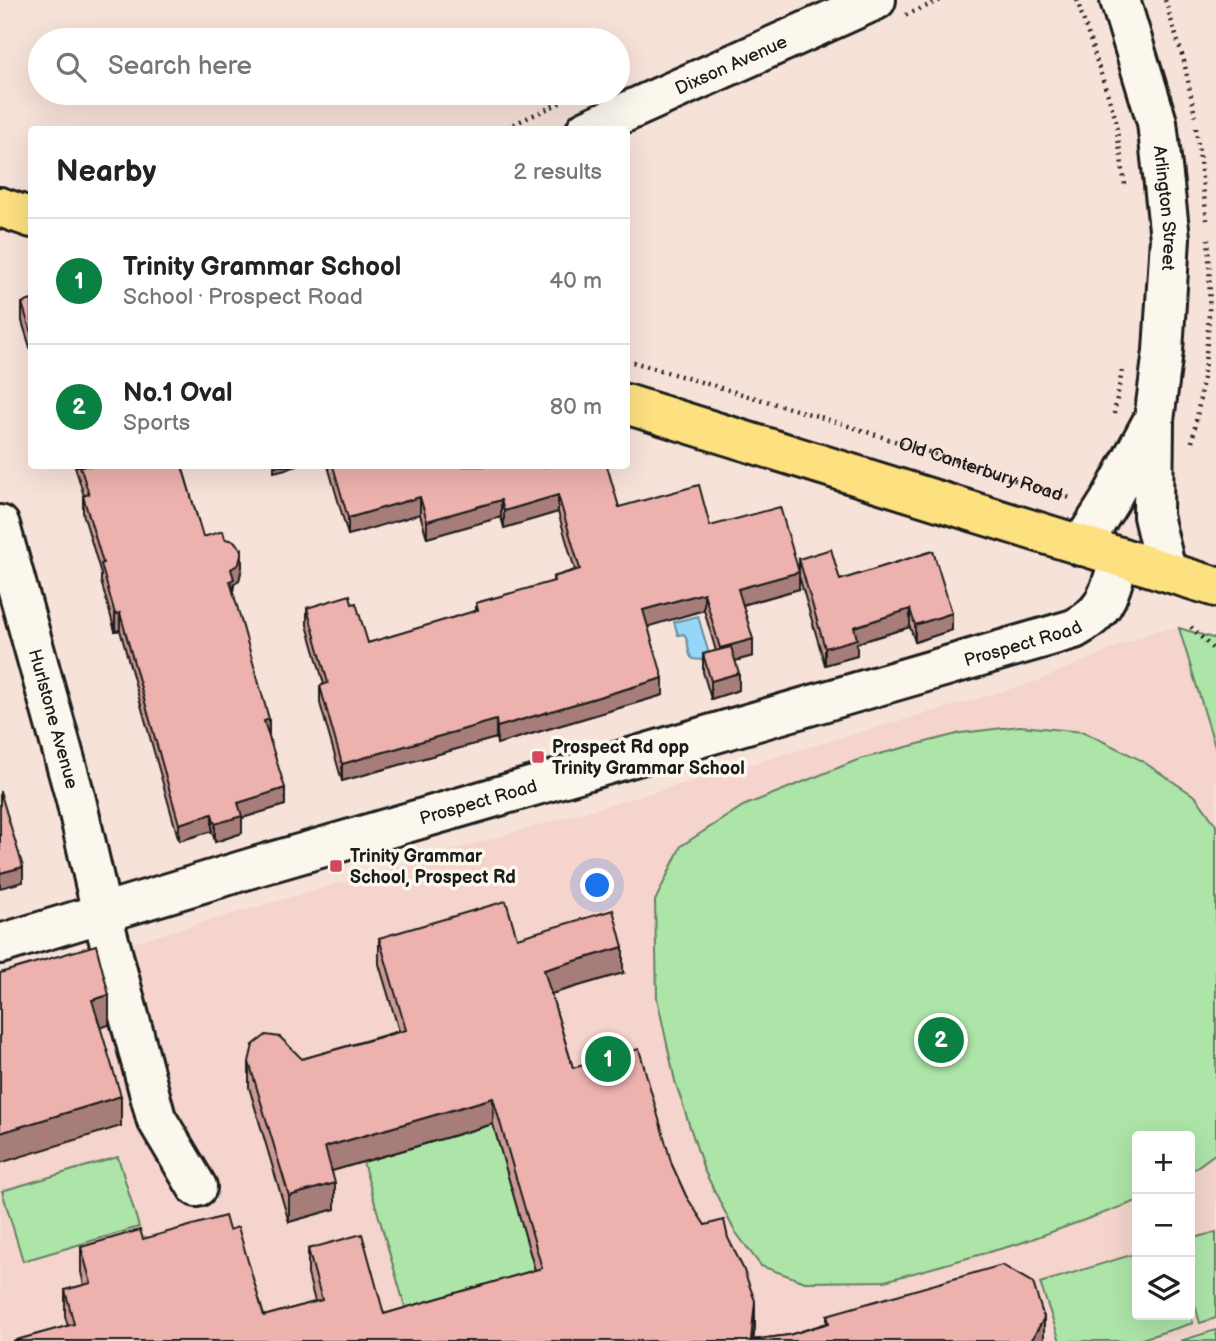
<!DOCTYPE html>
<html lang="en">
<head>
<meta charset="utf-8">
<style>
  :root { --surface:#fff; --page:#f6f6f6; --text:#222; --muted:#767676; --line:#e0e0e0; --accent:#0b8043 }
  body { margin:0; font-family:"Balsamiq Sans",sans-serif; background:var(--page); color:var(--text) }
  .controls { position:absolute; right:21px; bottom:21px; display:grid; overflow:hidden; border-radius:7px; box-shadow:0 7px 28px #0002 }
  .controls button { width:63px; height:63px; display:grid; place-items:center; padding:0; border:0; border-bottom:2px solid var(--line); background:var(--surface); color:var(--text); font:35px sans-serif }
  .you { position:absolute; left:598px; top:886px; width:24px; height:24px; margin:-18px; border:5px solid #fff; border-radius:50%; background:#1a73e8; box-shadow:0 0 0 10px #1a73e833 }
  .badge { display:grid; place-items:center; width:46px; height:46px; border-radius:50%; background:var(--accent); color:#fff; font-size:23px; font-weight:700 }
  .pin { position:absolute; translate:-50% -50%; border:4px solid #fff; box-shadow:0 2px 7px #0006 }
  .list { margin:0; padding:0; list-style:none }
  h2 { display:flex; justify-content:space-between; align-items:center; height:91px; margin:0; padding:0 28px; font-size:30px }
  h2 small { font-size:23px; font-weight:400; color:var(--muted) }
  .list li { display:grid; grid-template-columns:46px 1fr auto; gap:21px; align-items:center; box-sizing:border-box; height:126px; padding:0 28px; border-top:2px solid var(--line) }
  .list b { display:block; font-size:26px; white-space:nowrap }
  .list p { margin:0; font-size:23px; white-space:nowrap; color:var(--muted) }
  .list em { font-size:23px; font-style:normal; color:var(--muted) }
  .icon { flex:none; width:38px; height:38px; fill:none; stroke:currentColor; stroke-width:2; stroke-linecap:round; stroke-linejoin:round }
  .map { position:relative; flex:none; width:1216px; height:1341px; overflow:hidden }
  .search { position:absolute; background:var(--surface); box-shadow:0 7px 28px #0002; left:28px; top:28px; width:602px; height:77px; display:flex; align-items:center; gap:18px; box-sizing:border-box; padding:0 24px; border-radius:38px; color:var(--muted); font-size:26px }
  .panel { position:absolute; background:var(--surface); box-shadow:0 7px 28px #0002; left:28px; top:126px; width:602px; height:343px; border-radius:7px }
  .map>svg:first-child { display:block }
  .built { fill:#f4d4cc; fill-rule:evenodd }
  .green { fill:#ade4a8; stroke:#648062; stroke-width:2 }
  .water { fill:#96d6f8; stroke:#658ca0; stroke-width:2 }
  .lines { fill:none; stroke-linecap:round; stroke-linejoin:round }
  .minor-casing { stroke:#1c1c1c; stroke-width:44 }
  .major-casing { stroke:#1c1c1c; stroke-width:44 }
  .path { stroke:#1c1c1c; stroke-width:4.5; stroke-dasharray:2 5; stroke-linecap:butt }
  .minor { stroke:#fbf7ec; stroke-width:38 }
  .major { stroke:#fde080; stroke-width:38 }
  .wall { fill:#cc9995; stroke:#1c1c1c; stroke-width:2 }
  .shaded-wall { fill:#a67d79; stroke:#1c1c1c; stroke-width:2 }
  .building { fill:#edb2ad; stroke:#1c1c1c; stroke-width:2 }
  .poi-dot { fill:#d1495b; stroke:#fbf7ec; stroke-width:2.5 }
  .labels { text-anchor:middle; stroke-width:7; stroke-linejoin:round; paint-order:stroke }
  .street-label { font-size:18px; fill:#1c1c1c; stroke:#fbf7ec }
  .poi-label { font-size:18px; font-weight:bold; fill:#1c1c1c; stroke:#fbf7ec; text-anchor:start }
</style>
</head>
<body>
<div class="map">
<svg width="1216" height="1341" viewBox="0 0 1216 1341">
  <rect width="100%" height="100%" fill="#f7e2d9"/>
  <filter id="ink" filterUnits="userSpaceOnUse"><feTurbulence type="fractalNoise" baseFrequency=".0143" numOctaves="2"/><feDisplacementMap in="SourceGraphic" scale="14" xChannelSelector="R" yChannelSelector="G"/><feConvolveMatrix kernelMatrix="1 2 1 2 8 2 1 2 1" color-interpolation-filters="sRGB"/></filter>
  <g filter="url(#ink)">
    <path class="built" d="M1179,628L1216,750V1341H0V981L1038,681L1157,630ZM1137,1136H1190V1315H1137Z"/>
    <g class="green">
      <path d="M1179,628L1216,639V750Z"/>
      <path d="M1020,726L1084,732L1139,759L1196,797L1216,825V1153L1190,1172V1136H1137V1201L1018,1244L885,1281L805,1282L761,1266L734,1230L704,1170L675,1081L657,998L655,901L681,846L743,806L860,759L961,733Z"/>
      <path d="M493,1124L542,1294L412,1331L363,1162Z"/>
      <path d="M118,1157L139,1227L23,1261L2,1191Z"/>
      <path d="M1216,1232V1318L1200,1323L1190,1288V1239Z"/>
      <path d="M1137,1253V1315L1190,1314L1193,1323L1135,1341H1060L1040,1283Z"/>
      <path d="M1216,1330V1341H1180Z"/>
    </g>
    <path class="water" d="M698,616L710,658C680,665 694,649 684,634L678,635L674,622Z"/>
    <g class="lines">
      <g class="minor-casing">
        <g id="minor">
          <path id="s2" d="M1120,0L1157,122L1170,238L1163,351L1154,420L1153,516L1166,570"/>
          <path id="s3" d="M586,130L876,0"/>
          <path id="s4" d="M0,525L76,800L102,914L156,1118L197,1187"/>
          <path d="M1081,546L1109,502L1151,424"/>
          <path id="s5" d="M0,944L258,866L1074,629C1108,611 1109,592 1120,557"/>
        </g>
      </g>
      <g class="major-casing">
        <g id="major">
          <path d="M0,207L32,218"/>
          <path d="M626,404L1216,587"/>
        </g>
      </g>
      <g class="path">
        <path d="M1077,0L1115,117L1125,185"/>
        <path d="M1165,0L1184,61L1195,116"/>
        <path d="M906,15L941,0"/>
        <path d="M1196,128L1207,220"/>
        <path d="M501,130L562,102"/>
        <path id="s1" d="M626,360L827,419L1070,498"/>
        <path d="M1114,414L1122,371"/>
        <path d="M1192,442C1206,373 1213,310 1208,239"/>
        <path d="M1191,627L1216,652"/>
      </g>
      <use href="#minor" class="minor"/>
      <use href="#major" class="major"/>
    </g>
    <g class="wall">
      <path d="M32,300V354L22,321V303Z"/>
      <path d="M75,466H185H182L203,537L225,539L242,567L239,581L234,584V597L269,736L285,805L242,818V833L215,842L212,831L179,841L120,630L115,631L101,581V574L83,513V496H84Z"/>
      <path d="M328,466H544L619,507L710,526L799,589L743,605L753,656L735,661L739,690L711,699L703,672V654L716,651L704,610L648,626L663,695L497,744L496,738L342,781L320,703V686L324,684L307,625V608L352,604L368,643L476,611V603L553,582V577L575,570L558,512L504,528L501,517L427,538L420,514L348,535Z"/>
      <path d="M933,551L952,630L915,642L910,627L857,643V656L825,665L799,576V559L840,580Z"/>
      <path d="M379,938H517L623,973L551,994L573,1068L672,1165L686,1196L755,1327L753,1340L789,1335L827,1323V1315L1044,1341H13L68,1326L65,1316V1290L84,1285L81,1272V1247L229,1230L264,1316L315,1302L308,1274V1249L384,1314L535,1270L493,1124L332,1171L335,1209L289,1222L249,1087V1062L302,1059L399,1031L379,964Z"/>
    </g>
    <g class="shaded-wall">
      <path d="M274,466H298L274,472Z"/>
      <path d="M558,495V512L504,528V511Z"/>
      <path d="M420,497V514L348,535V518Z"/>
      <path d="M501,500V517L427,538V521Z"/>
      <path d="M242,550V567L239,581L234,584V597L230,581L231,569Z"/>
      <path d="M799,572V589L738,606V589Z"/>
      <path d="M704,593V610L643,628V610Z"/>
      <path d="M910,609V627L857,643V656L825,665V648L854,627Z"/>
      <path d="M120,613V630L115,631V614Z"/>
      <path d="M952,613V630L915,642V625Z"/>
      <path d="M753,639V656L720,665V648Z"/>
      <path d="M739,673V690L711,699V681Z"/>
      <path d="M663,678V695L497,744V727Z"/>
      <path d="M269,719V736L264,738V721Z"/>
      <path d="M496,720V738L342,781V764Z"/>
      <path d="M285,788V805L242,818V833L215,842V824L238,803Z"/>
      <path d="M212,814V831L179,841V824Z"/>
      <path d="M23,867V882L0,888V873Z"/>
      <path d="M623,947V973L544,996V970Z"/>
      <path d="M109,995V1025L92,1030V1000Z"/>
      <path d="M121,1096V1126L0,1163V1133Z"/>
      <path d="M493,1098V1124L325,1173V1147Z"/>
      <path d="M335,1183V1209L289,1222V1196Z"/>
      <path d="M755,1301V1327L753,1341H751Z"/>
      <path d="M1044,1318V1341H1031Z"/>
    </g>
    <g class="building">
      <path d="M32,300V336L22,303Z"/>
      <path d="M80,466H182L203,537L223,531L225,539L234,541L242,550L239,564L231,569L234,579L230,581L269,719L264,721L285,788L238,803L242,816L215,824L212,814L179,824L120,613L115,614L101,564L103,563L83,496L89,494Z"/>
      <path d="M333,466H544L545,467L549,466H607L619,507L699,485L710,526L780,507L799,572L738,589L753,639L720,648L704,593L643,610L663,678L497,727L496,720L342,764L320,686L328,683L307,608L350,595L352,604L356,603L368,643L478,610L476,603L554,581L553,577L580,569L558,495L504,511L501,500L427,521L420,497L348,518Z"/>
      <path d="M831,549L840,580L933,551L952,613L915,625L910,609L854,627L857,639L825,648L799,559Z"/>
      <path d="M731,647L739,673L711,681L703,654Z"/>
      <path d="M0,791L23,867L0,873Z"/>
      <path d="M506,901L517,938L613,910L623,947L544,970L573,1068L639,1049L672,1165L686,1196L705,1225L724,1220L728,1238L743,1268L755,1301L751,1340L789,1335L829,1323L827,1315L1002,1265L1033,1283L1044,1318L1031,1341H13L74,1324L65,1290L91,1283L81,1247L140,1230L143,1239L225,1216L229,1230L238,1227L264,1316L322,1300L308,1249L362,1234L384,1314L542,1268L493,1098L325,1147L335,1183L289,1196L249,1062L253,1045L266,1035L280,1037L302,1059L406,1030L379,938Z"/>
      <path d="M96,945L109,995L92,1000L121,1096L0,1133V973Z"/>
    </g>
  </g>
  <g class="poi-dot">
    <rect x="531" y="750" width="14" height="14" rx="3.5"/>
    <rect x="329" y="859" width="14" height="14" rx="3.5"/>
  </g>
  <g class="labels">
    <g class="street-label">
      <text dy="6" stroke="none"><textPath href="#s3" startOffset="159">Dixson Avenue</textPath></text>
      <text dy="6" stroke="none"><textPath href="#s2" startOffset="214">Arlington Street</textPath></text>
      <text dy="6" stroke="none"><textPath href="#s1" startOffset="371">Old Canterbury Road</textPath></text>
      <text dy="6" stroke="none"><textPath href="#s5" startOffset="1066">Prospect Road</textPath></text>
      <text dy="6" stroke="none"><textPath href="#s4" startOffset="201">Hurlstone Avenue</textPath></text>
      <text dy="6" stroke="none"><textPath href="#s5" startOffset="499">Prospect Road</textPath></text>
    </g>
    <g class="poi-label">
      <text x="552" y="753">Prospect Rd opp<tspan x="552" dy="21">Trinity Grammar School</tspan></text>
      <text x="350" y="862">Trinity Grammar<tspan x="350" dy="21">School, Prospect Rd</tspan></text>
    </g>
  </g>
</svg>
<div class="controls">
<button>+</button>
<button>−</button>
<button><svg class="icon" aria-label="layers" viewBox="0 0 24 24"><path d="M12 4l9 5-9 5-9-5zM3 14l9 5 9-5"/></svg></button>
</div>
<div class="you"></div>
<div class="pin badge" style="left:608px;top:1059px">1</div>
<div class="pin badge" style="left:941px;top:1040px">2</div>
<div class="search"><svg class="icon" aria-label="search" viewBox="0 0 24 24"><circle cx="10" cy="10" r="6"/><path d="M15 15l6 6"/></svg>Search here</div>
<section class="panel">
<h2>Nearby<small>2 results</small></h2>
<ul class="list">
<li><span class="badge">1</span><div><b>Trinity Grammar School</b><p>School · Prospect Road</p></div><em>40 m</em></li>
<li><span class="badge">2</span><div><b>No.1 Oval</b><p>Sports</p></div><em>80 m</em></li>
</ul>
</section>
</div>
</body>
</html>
